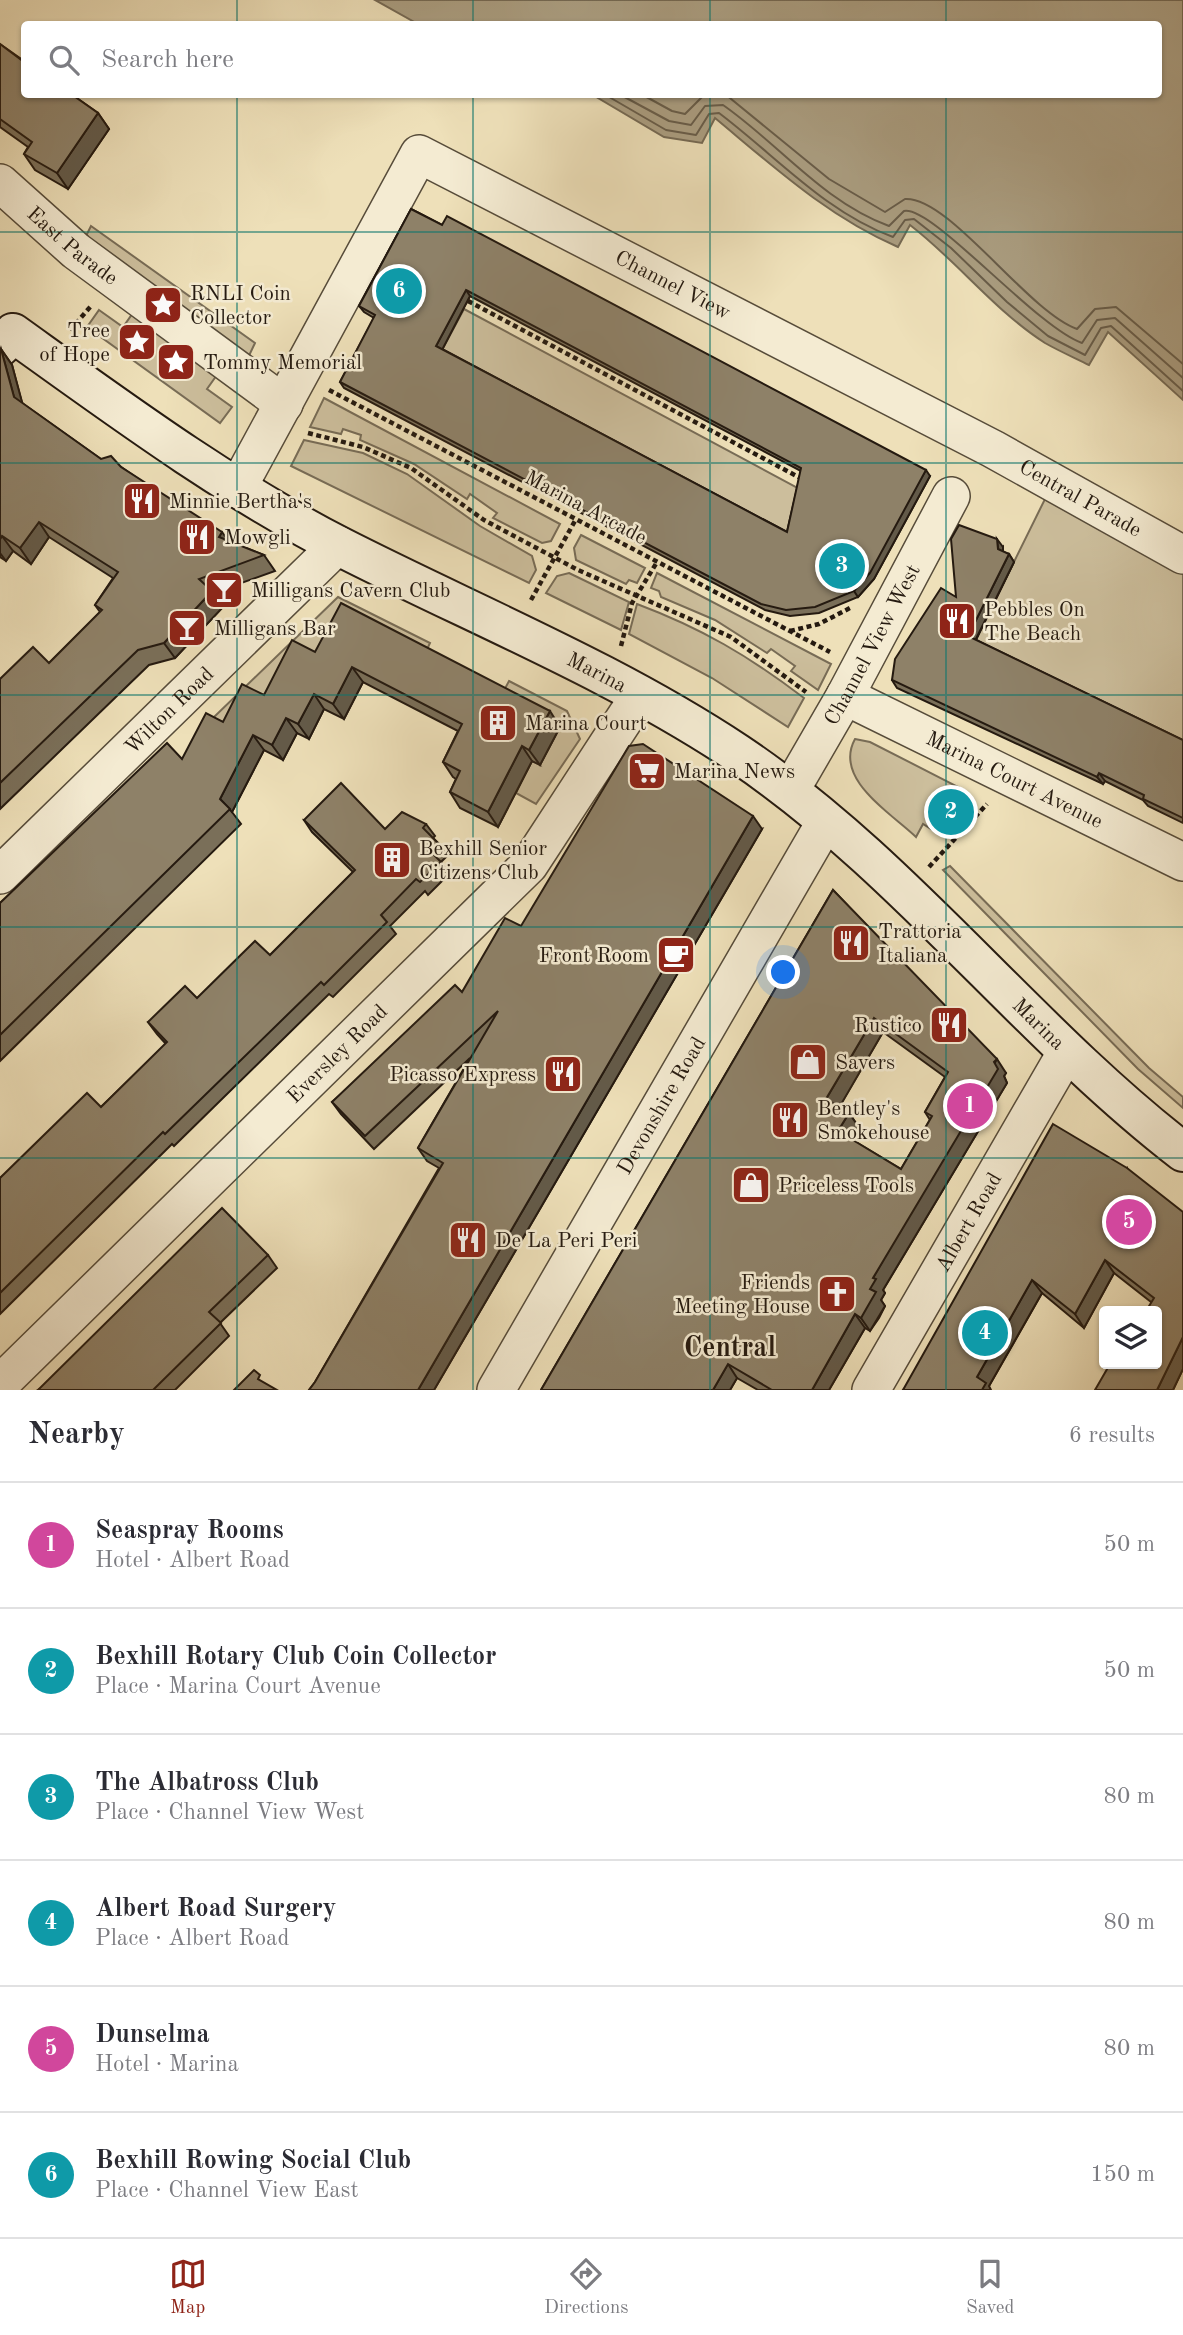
<!DOCTYPE html>
<html lang="en">
<head>
<meta charset="utf-8">
<style>
  :root { --surface:#fff; --page:#f7f7f7; --text:#2b2b33; --muted:#7c7c81; --line:#e1e1e2; --accent:#8f2418 }
  body { margin:0; font-family:"Old Standard TT",serif; background:var(--page); color:var(--text) }
  .controls { position:absolute; right:21px; bottom:21px; display:grid; overflow:hidden; border-radius:7px; box-shadow:0 2px 5px #0004 }
  .controls button { width:63px; height:63px; display:grid; place-items:center; padding:0; border:0; border-bottom:2px solid var(--line); background:var(--surface); color:var(--text); font:35px sans-serif }
  .you { position:absolute; left:784px; top:973px; width:24px; height:24px; margin:-18px; border:5px solid #fff; border-radius:50%; background:#1a73e8; box-shadow:0 0 0 10px #1a73e833 }
  .badge { display:grid; place-items:center; width:46px; height:46px; border-radius:50%; background:var(--accent); color:#fff; font-size:23px; font-weight:700 }
  .pin { position:absolute; translate:-50% -50%; border:4px solid #fff; box-shadow:0 2px 7px #0006 }
  .list { margin:0; padding:0; list-style:none }
  h2 { display:flex; justify-content:space-between; align-items:center; height:91px; margin:0; padding:0 28px; font-size:30px }
  h2 small { font-size:23px; font-weight:400; color:var(--muted) }
  .list li { display:grid; grid-template-columns:46px 1fr auto; gap:21px; align-items:center; box-sizing:border-box; height:126px; padding:0 28px; border-top:2px solid var(--line) }
  .list b { display:block; font-size:26px; white-space:nowrap }
  .list p { margin:0; font-size:23px; white-space:nowrap; color:var(--muted) }
  .list em { font-size:23px; font-style:normal; color:var(--muted) }
  .icon { flex:none; width:38px; height:38px; fill:none; stroke:currentColor; stroke-width:2; stroke-linecap:round; stroke-linejoin:round }
  .map { position:relative; flex:none; width:1183px; height:1390px; overflow:hidden }
  .search { position:absolute; background:var(--surface); box-shadow:0 2px 5px #0004; left:21px; right:21px; top:21px; height:77px; display:flex; align-items:center; gap:18px; box-sizing:border-box; padding:0 24px; border-radius:7px; color:var(--muted); font-size:26px }
  .sheet { height:847px; background:var(--surface) }
  nav { display:flex; justify-content:space-around; align-items:center; box-sizing:border-box; height:98px; border-top:2px solid var(--line); background:var(--surface); font-size:19px; color:var(--muted) }
  nav a { display:grid; justify-items:center; gap:4px }
  nav .on { color:var(--accent) }
  .map>svg:first-child { display:block }
  .green { fill:#ccbe9c; stroke:#786c56; stroke-width:2 }
  .water { fill:#aa9d80; stroke:#756953; stroke-width:2 }
  .lines { fill:none; stroke-linecap:round; stroke-linejoin:round }
  .shore { stroke:#685c48; stroke-width:2 }
  .street-casing { stroke:#574c3a; stroke-width:40 }
  .secondary-casing { stroke:#251a10; stroke-width:42 }
  .path { stroke:#251a10; stroke-width:4.5; stroke-dasharray:5 3.5; stroke-linecap:butt }
  .street { stroke:#f4ebd2; stroke-width:37 }
  .secondary { stroke:#f4ebd2; stroke-width:38 }
  .wall { fill:#7a6f59; stroke:#251a10; stroke-width:2; fill-rule:evenodd }
  .shaded-wall { fill:#635a49; stroke:#251a10; stroke-width:2 }
  .building { fill:#8e8168; stroke:#251a10; stroke-width:2; fill-rule:evenodd }
  .grid { fill:none; stroke:#0f766e; stroke-width:2; stroke-opacity:0.55 }
  .labels { text-anchor:middle; stroke-width:5; stroke-linejoin:round; paint-order:stroke }
  .street-label { font-size:21px; fill:#251a10; stroke:#f4ebd2 }
  .poi-label { font-size:21px; fill:#251a10; stroke:#f4ebd2; text-anchor:start }
  .district-label { font-size:28px; font-weight:bold; fill:#251a10; stroke:#f4ebd2 }
</style>
</head>
<body>
<div class="map">
<svg width="1183" height="1390" viewBox="0 0 1183 1390">
  <rect width="100%" height="100%" fill="#eee0b9"/>
  <filter id="stains"><feTurbulence type="fractalNoise" baseFrequency=".00286" numOctaves="4"/><feColorMatrix values="0 0 0 0 .2 0 0 0 0 .09 0 0 0 0 .02 0 0 0 .5 -.17"/></filter>
  <radialGradient id="worn" r=".72"><stop offset=".6" stop-color="#630" stop-opacity="0"/><stop offset="1" stop-color="#630" stop-opacity=".3"/></radialGradient>
  <g class="green">
    <path d="M91,226L255,343L246,362L82,244Z"/>
    <path d="M464,309L874,529L800,542L441,352Z"/>
    <path d="M99,310L123,327L135,310L219,372L207,389L232,407L220,423L87,327Z"/>
    <path d="M324,398L560,524L551,541L542,543L493,518L497,513L470,494L467,499L414,464L360,440L361,435L343,429L341,434L310,427Z"/>
    <path d="M304,440L363,453L407,474L480,526L532,556L536,570L529,583L291,466Z"/>
    <path d="M1045,499L1183,573V745L974,643Z"/>
    <path d="M581,535L645,568L637,583L629,580L626,584L576,560L574,548Z"/>
    <path d="M569,573L629,602L621,630L546,593L557,576Z"/>
    <path d="M657,573L831,664L818,690L791,671L795,666L771,649L767,653L715,620L661,597L659,591L651,588Z"/>
    <path d="M338,597L430,643L424,656L234,738L212,719Z"/>
    <path d="M637,604C701,628 749,656 804,698L788,727L712,678L629,634Z"/>
    <path d="M509,681L567,711L580,739L536,804L516,793L532,761L540,765L501,696Z"/>
    <path d="M855,739L870,742L964,790L934,831L923,824L916,837C891,813 833,779 855,739Z"/>
    <path d="M950,866L1149,1068L1183,1097V1108L1138,1069L943,870Z"/>
  </g>
  <path class="water" d="M375,0H1183V400L1108,332L1089,365C1075,358 1059,351 1045,343C995,311 957,261 910,225L898,247C827,216 774,167 715,118L702,143L664,137L593,95L1158,94V24H418Z"/>
  <g class="lines">
    <g class="shore">
      <path d="M604,94L666,130L696,135L709,114L719,113C776,156 825,212 893,237L905,220L914,219L951,248L1007,302L1048,336L1085,355L1101,328L1111,326L1183,391"/>
      <path d="M619,94L669,121L691,125L705,106L723,105C779,144 823,202 889,226L904,211C932,205 1036,327 1082,343L1097,320L1115,318L1183,378"/>
      <path d="M641,94L672,111L685,114L705,94"/>
      <path d="M725,94L829,179L885,212L905,199C949,196 1027,311 1077,329L1095,309L1116,307L1183,364"/>
    </g>
    <g class="street-casing">
      <g id="street">
        <path id="s1" d="M0,183L76,251L284,404"/>
        <path id="s2" d="M237,489L419,154L993,449L1183,555"/>
        <path id="s3" d="M845,696L1183,862"/>
        <path id="s4" d="M790,791L845,696L951,496"/>
        <path id="s5" d="M0,875L338,545"/>
        <path id="s6" d="M0,1384L529,865L640,695"/>
        <path id="s7" d="M496,1390L826,821"/>
        <path id="s8" d="M871,1390L1066,1053"/>
      </g>
    </g>
    <g class="secondary-casing">
      <g id="secondary">
        <path id="s9" d="M0,347L13,333C119,409 223,486 339,546C472,614 612,670 737,753C903,864 1025,1030 1183,1152"/>
      </g>
    </g>
    <g class="path">
      <path d="M468,301L804,480"/>
      <path d="M70,330L92,305"/>
      <path d="M329,390L830,652"/>
      <path d="M308,433L363,447L411,468L484,520L578,570L731,637L806,692"/>
      <path d="M531,600L576,519"/>
      <path d="M790,631L819,624L850,608"/>
      <path d="M621,646L632,603L657,562"/>
      <path d="M929,867L987,804"/>
    </g>
    <use href="#street" class="street"/>
    <use href="#secondary" class="secondary"/>
  </g>
  <g class="wall">
    <path d="M0,44L98,113L109,129L68,189L35,170L24,154L28,147L0,127Z"/>
    <path d="M411,209L930,476L874,579L858,597L819,613L790,616L765,610L344,388L340,382L374,318L364,312L359,306ZM470,296L801,471L787,532L442,349Z"/>
    <path d="M1,349L12,365L22,403L101,459L121,467L228,541L264,555L275,571L213,593L223,607L175,658L149,665L0,809V679L49,663L100,612L95,605L113,578L49,537L31,564L13,551L6,561L0,557V353Z"/>
    <path d="M1003,547V552L1009,554L1014,562L976,640L1183,740V823L1148,806L1143,800L1105,781L1103,784L897,688L892,680L956,597Z"/>
    <path d="M315,652L560,727L540,765L532,761L498,827L460,808L450,792L456,779L453,777L443,762L458,731L363,682L344,719L324,709L309,739L297,733L283,760L264,750L232,812L241,824L0,1061V903L182,759L223,722L264,695Z"/>
    <path d="M304,820L385,829L426,824L435,836L433,838L439,844L447,856L441,862L449,874L428,895L425,891L390,926L396,934L333,997L329,994L174,1146L172,1144L0,1314V1178L101,1107L166,1044L157,1034L148,1022L197,998L270,955L353,872L312,832Z"/>
    <path d="M762,829L434,1390H309L315,1382L439,1168L427,1161L418,1148L470,1058L374,1149L341,1114L332,1102L462,992L521,926Z"/>
    <path d="M833,890L1006,1073L1004,1076L1007,1083L883,1290L885,1293L881,1300L885,1306L879,1318L870,1331L865,1328L829,1390H758L737,1378L730,1390H541ZM883,1032L945,1077L925,1112L930,1120L901,1169L851,1139L858,1126L849,1113L839,1107Z"/>
    <path d="M1127,1168L1183,1369L1173,1390H1095L1157,1364L1151,1302L1114,1273L1084,1328L1042,1293L989,1386L903,1390Z"/>
    <path d="M268,1255L277,1268L220,1323L229,1336L175,1390H38Z"/>
  </g>
  <g class="shaded-wall">
    <path d="M98,113L109,129L68,189L57,173Z"/>
    <path d="M466,290L470,296L441,352L436,346Z"/>
    <path d="M1,349L12,365L25,413L14,397Z"/>
    <path d="M926,470L930,476L874,579L858,597L854,591Z"/>
    <path d="M39,522L49,537L31,564L20,548Z"/>
    <path d="M222,532L233,547L219,537Z"/>
    <path d="M2,536L13,551L6,561L0,553V539Z"/>
    <path d="M997,539L1003,547V557L998,549Z"/>
    <path d="M1009,554L1014,562L974,643L968,636Z"/>
    <path d="M212,591L223,607L175,658L164,643Z"/>
    <path d="M352,667L363,682L344,719L333,704Z"/>
    <path d="M314,694L324,709L309,739L298,724Z"/>
    <path d="M550,711L560,727L540,765L529,750Z"/>
    <path d="M286,718L297,733L283,760L272,745Z"/>
    <path d="M253,735L264,750L232,812L220,799Z"/>
    <path d="M522,746L532,761L498,827L488,812Z"/>
    <path d="M1099,773L1105,781L1103,784L1097,777Z"/>
    <path d="M753,816L762,829L434,1390H418Z"/>
    <path d="M874,1018L883,1032L836,1113L826,1099Z"/>
    <path d="M997,1059L1006,1073L1004,1076L1007,1083L883,1290L885,1293L881,1300L885,1306L870,1331L861,1318L873,1278Z"/>
    <path d="M849,1113L858,1126L847,1145L838,1131Z"/>
    <path d="M1105,1260L1114,1273L1084,1328L1075,1314Z"/>
    <path d="M1032,1280L1042,1293L989,1386L991,1390H982L977,1377Z"/>
    <path d="M855,1314L865,1328L829,1390H812Z"/>
    <path d="M1183,1337V1369L1173,1390H1157Z"/>
    <path d="M728,1364L737,1378L730,1390H713Z"/>
  </g>
  <g class="building">
    <path d="M0,44L24,62V94H71L98,113L57,173L24,154L32,142L0,119Z"/>
    <path d="M411,209L442,225L447,216L926,470L870,573L854,591L815,607L786,610L761,604L340,382L375,315L359,306ZM466,290L801,468L787,532L436,346Z"/>
    <path d="M1,349L14,397L101,459L111,456L121,467L222,532L219,537L264,555L199,579L212,591L164,643L138,650L0,783V679L33,647L49,663L102,610L95,605L118,572L39,522L20,548L2,536L0,539V353Z"/>
    <path d="M959,525L997,539L998,549L1009,554L968,636L1183,740V818L1143,799L1144,795L1099,773L1097,777L892,680L895,659L941,588L956,597L951,539Z"/>
    <path d="M341,603L550,711L529,750L522,746L488,812L450,792L460,771L443,762L462,724L352,667L333,704L314,694L298,724L286,718L272,745L253,735L220,799L230,809L0,1035V903L167,743L182,759L206,713L223,722L242,684L264,695L292,640L315,652Z"/>
    <path d="M643,744L753,816L418,1390H309L315,1382L443,1163L418,1148L498,1011L365,1136L332,1102L455,985L462,992L505,918L521,926L629,746Z"/>
    <path d="M341,783L385,829L402,812L426,824L423,828L439,844L431,852L441,862L420,882L416,879L381,915L387,922L324,985L321,982L165,1134L163,1132L0,1293V1178L87,1093L101,1107L167,1042L148,1022L185,986L197,998L255,941L270,955L355,870L304,820Z"/>
    <path d="M833,890L997,1059L994,1062L998,1069L873,1278L876,1279L870,1289L876,1292L869,1304L861,1318L855,1314L812,1390H772L728,1364L713,1390H541ZM874,1018L948,1072L925,1112L932,1116L901,1169L838,1131L849,1113L826,1099Z"/>
    <path d="M1053,1124L1127,1168L1183,1212V1337L1157,1390H1095L1110,1364H1157V1311H1146L1154,1298L1105,1260L1075,1314L1032,1280L977,1377L986,1383L982,1390H903Z"/>
    <path d="M222,1208L268,1255L209,1312L221,1323L153,1390H38Z"/>
    <path d="M254,1370L260,1375L258,1379L277,1390H234Z"/>
  </g>
  <path class="grid" d="M237,0V24M473,0V24M710,0V24M946,0V24M237,94V1390M473,94V1390M710,94V1390M946,94V1390M0,232H1183M0,463H1183M0,695H1183M0,927H1183M0,1158H1183"/>
  <defs>
    <g id="sight-square" transform="scale(2.0125)"><rect x="-9" y="-9" width="18" height="18" rx="4" fill="#8f2418" stroke="#f4ebd2"/><path d="M0-6L1.8-2.2L6-1.7L2.9 1.2L3.7 5.4L0 3.3L-3.7 5.4L-2.9 1.2L-6-1.7L-1.8-2.2Z" fill="#fff"/></g>
    <g id="restaurant-square" transform="scale(2.0125)"><rect x="-9" y="-9" width="18" height="18" rx="4" fill="#8f2418" stroke="#f4ebd2"/><path d="M-5-6h1v4h1v-4h1v4h1v-4h1v5L-1.5 .5V6h-2V.5L-5-1ZM5-6V6H3V1.5H1.5Q1.5-4 5-6Z" fill="#fff"/></g>
    <g id="bar-square" transform="scale(2.0125)"><rect x="-9" y="-9" width="18" height="18" rx="4" fill="#8f2418" stroke="#f4ebd2"/><path d="M-6-5H6L.8 .8V4.5H3.5V6h-7V4.5H-.8V.8Z" fill="#fff"/></g>
    <g id="building-square" transform="scale(2.0125)"><rect x="-9" y="-9" width="18" height="18" rx="4" fill="#8f2418" stroke="#f4ebd2"/><path d="M-4-6H4V6H1V3H-1V6H-4ZM-2.5-4.3h1.7v1.8h-1.7ZM.8-4.3h1.7v1.8H.8ZM-2.5-1h1.7V.8h-1.7ZM.8-1h1.7V.8H.8Z" fill="#fff"/></g>
    <g id="supermarket-square" transform="scale(2.0125)"><rect x="-9" y="-9" width="18" height="18" rx="4" fill="#8f2418" stroke="#f4ebd2"/><path d="M-6-5.5h2.5l.6 2H6L4.5 2H-2.5L-4.4-4H-6ZM-1.5 3.2a1.3 1.3 0 1 0 .1 0ZM3 3.2a1.3 1.3 0 1 0 .1 0Z" fill="#fff"/></g>
    <g id="cafe-square" transform="scale(2.0125)"><rect x="-9" y="-9" width="18" height="18" rx="4" fill="#8f2418" stroke="#f4ebd2"/><path d="M-5.5-4.5H6V0H3Q3 3.5 0 3.5H-2.5Q-5.5 3.5-5.5 0ZM3-3.2v2h1.7v-2ZM-6 4.5H4V6H-6Z" fill="#fff"/></g>
    <g id="shop-square" transform="scale(2.0125)"><rect x="-9" y="-9" width="18" height="18" rx="4" fill="#8f2418" stroke="#f4ebd2"/><path d="M-5-2.5h2.3a2.7 3.5 0 0 1 5.4 0H5L5.5 6h-11ZM-1.5-2.5h3a1.5 2.3 0 0 0-3 0Z" fill="#fff"/></g>
    <g id="church-square" transform="scale(2.0125)"><rect x="-9" y="-9" width="18" height="18" rx="4" fill="#8f2418" stroke="#f4ebd2"/><path d="M-1.2-6h2.4v3.5h3.3v2.4h-3.3V6h-2.4V-.1h-3.3v-2.4h3.3Z" fill="#fff"/></g>
  </defs>
  <g fill-rule="evenodd">
    <use href="#sight-square" x="163" y="305"/>
    <use href="#sight-square" x="137" y="342"/>
    <use href="#sight-square" x="176" y="362"/>
    <use href="#restaurant-square" x="142" y="501"/>
    <use href="#restaurant-square" x="197" y="537"/>
    <use href="#bar-square" x="224" y="590"/>
    <use href="#restaurant-square" x="957" y="621"/>
    <use href="#bar-square" x="187" y="628"/>
    <use href="#building-square" x="498" y="723"/>
    <use href="#supermarket-square" x="647" y="771"/>
    <use href="#building-square" x="392" y="860"/>
    <use href="#restaurant-square" x="851" y="943"/>
    <use href="#cafe-square" x="676" y="955"/>
    <use href="#restaurant-square" x="949" y="1025"/>
    <use href="#shop-square" x="808" y="1062"/>
    <use href="#restaurant-square" x="563" y="1074"/>
    <use href="#restaurant-square" x="790" y="1120"/>
    <use href="#shop-square" x="751" y="1185"/>
    <use href="#restaurant-square" x="468" y="1240"/>
    <use href="#church-square" x="837" y="1294"/>
  </g>
  <g class="labels">
    <g class="street-label">
      <text dy="7" stroke="none"><textPath href="#s1" startOffset="96">East Parade</textPath></text>
      <text dy="7" stroke="none"><textPath href="#s2" startOffset="667">Channel View</textPath></text>
      <text dy="7" stroke="none"><textPath href="#s2" startOffset="1127">Central Parade</textPath></text>
      <text transform="translate(586 507) rotate(28)" y="7">Marina Arcade</text>
      <text dy="7" stroke="none"><textPath href="#s4" startOffset="168">Channel View West</textPath></text>
      <text dy="7" stroke="none"><textPath href="#s9" startOffset="696">Marina</textPath></text>
      <text dy="7" stroke="none"><textPath href="#s5" startOffset="236">Wilton Road</textPath></text>
      <text dy="7" stroke="none"><textPath href="#s3" startOffset="189">Marina Court Avenue</textPath></text>
      <text dy="7" stroke="none"><textPath href="#s9" startOffset="1264">Marina</textPath></text>
      <text dy="7" stroke="none"><textPath href="#s6" startOffset="472">Eversley Road</textPath></text>
      <text dy="7" stroke="none"><textPath href="#s7" startOffset="329">Devonshire Road</textPath></text>
      <text dy="7" stroke="none"><textPath href="#s8" startOffset="194">Albert Road</textPath></text>
    </g>
    <g class="poi-label">
      <text x="190" y="300">RNLI Coin<tspan x="190" dy="24">Collector</tspan></text>
      <text x="110" y="337" text-anchor="end">Tree<tspan x="110" dy="24">of Hope</tspan></text>
      <text x="203" y="369">Tommy Memorial</text>
      <text x="169" y="508">Minnie Bertha's</text>
      <text x="224" y="544">Mowgli</text>
      <text x="251" y="597">Milligans Cavern Club</text>
      <text x="984" y="616">Pebbles On<tspan x="984" dy="24">The Beach</tspan></text>
      <text x="214" y="635">Milligans Bar</text>
      <text x="525" y="730">Marina Court</text>
      <text x="674" y="778">Marina News</text>
      <text x="419" y="855">Bexhill Senior<tspan x="419" dy="24">Citizens Club</tspan></text>
      <text x="878" y="938">Trattoria<tspan x="878" dy="24">Italiana</tspan></text>
      <text x="649" y="962" text-anchor="end">Front Room</text>
      <text x="922" y="1032" text-anchor="end">Rustico</text>
      <text x="835" y="1069">Savers</text>
      <text x="536" y="1081" text-anchor="end">Picasso Express</text>
      <text x="817" y="1115">Bentley's<tspan x="817" dy="24">Smokehouse</tspan></text>
      <text x="778" y="1192">Priceless Tools</text>
      <text x="495" y="1247">De La Peri Peri</text>
      <text x="810" y="1289" text-anchor="end">Friends<tspan x="810" dy="24">Meeting House</tspan></text>
    </g>
    <g class="district-label">
      <text x="730" y="1356">Central</text>
    </g>
  </g>
  <rect width="100%" height="100%" filter="url(#stains)"/>
  <rect width="100%" height="100%" fill="url(#worn)"/>
</svg>
<div class="controls">
<button><svg class="icon" aria-label="layers" viewBox="0 0 24 24"><path d="M12 4l9 5-9 5-9-5zM3 14l9 5 9-5"/></svg></button>
</div>
<div class="you"></div>
<div class="pin badge" style="left:970px;top:1106px;background:#d1479c">1</div>
<div class="pin badge" style="left:951px;top:812px;background:#0f9aa8">2</div>
<div class="pin badge" style="left:842px;top:566px;background:#0f9aa8">3</div>
<div class="pin badge" style="left:985px;top:1333px;background:#0f9aa8">4</div>
<div class="pin badge" style="left:1129px;top:1222px;background:#d1479c">5</div>
<div class="pin badge" style="left:399px;top:291px;background:#0f9aa8">6</div>
<div class="search"><svg class="icon" aria-label="search" viewBox="0 0 24 24"><circle cx="10" cy="10" r="6"/><path d="M15 15l6 6"/></svg>Search here</div>
</div>
<section class="sheet">
<h2>Nearby<small>6 results</small></h2>
<ul class="list">
<li><span class="badge" style="background:#d1479c">1</span><div><b>Seaspray Rooms</b><p>Hotel · Albert Road</p></div><em>50 m</em></li>
<li><span class="badge" style="background:#0f9aa8">2</span><div><b>Bexhill Rotary Club Coin Collector</b><p>Place · Marina Court Avenue</p></div><em>50 m</em></li>
<li><span class="badge" style="background:#0f9aa8">3</span><div><b>The Albatross Club</b><p>Place · Channel View West</p></div><em>80 m</em></li>
<li><span class="badge" style="background:#0f9aa8">4</span><div><b>Albert Road Surgery</b><p>Place · Albert Road</p></div><em>80 m</em></li>
<li><span class="badge" style="background:#d1479c">5</span><div><b>Dunselma</b><p>Hotel · Marina</p></div><em>80 m</em></li>
<li><span class="badge" style="background:#0f9aa8">6</span><div><b>Bexhill Rowing Social Club</b><p>Place · Channel View East</p></div><em>150 m</em></li>
</ul>
</section>
<nav>
<a class="on"><svg class="icon" aria-label="map" viewBox="0 0 24 24"><path d="M3 6l6-2 6 2 6-2v14l-6 2-6-2-6 2zM9 4v14M15 6v14"/></svg>Map</a>
<a><svg class="icon" aria-label="directions" viewBox="0 0 24 24"><path d="M12 3l9 9-9 9-9-9zM9 14v-3h6M13 9l2 2-2 2"/></svg>Directions</a>
<a><svg class="icon" aria-label="saved" viewBox="0 0 24 24"><path d="M7 4h10v16l-5-4-5 4z"/></svg>Saved</a>
</nav>
</body>
</html>
